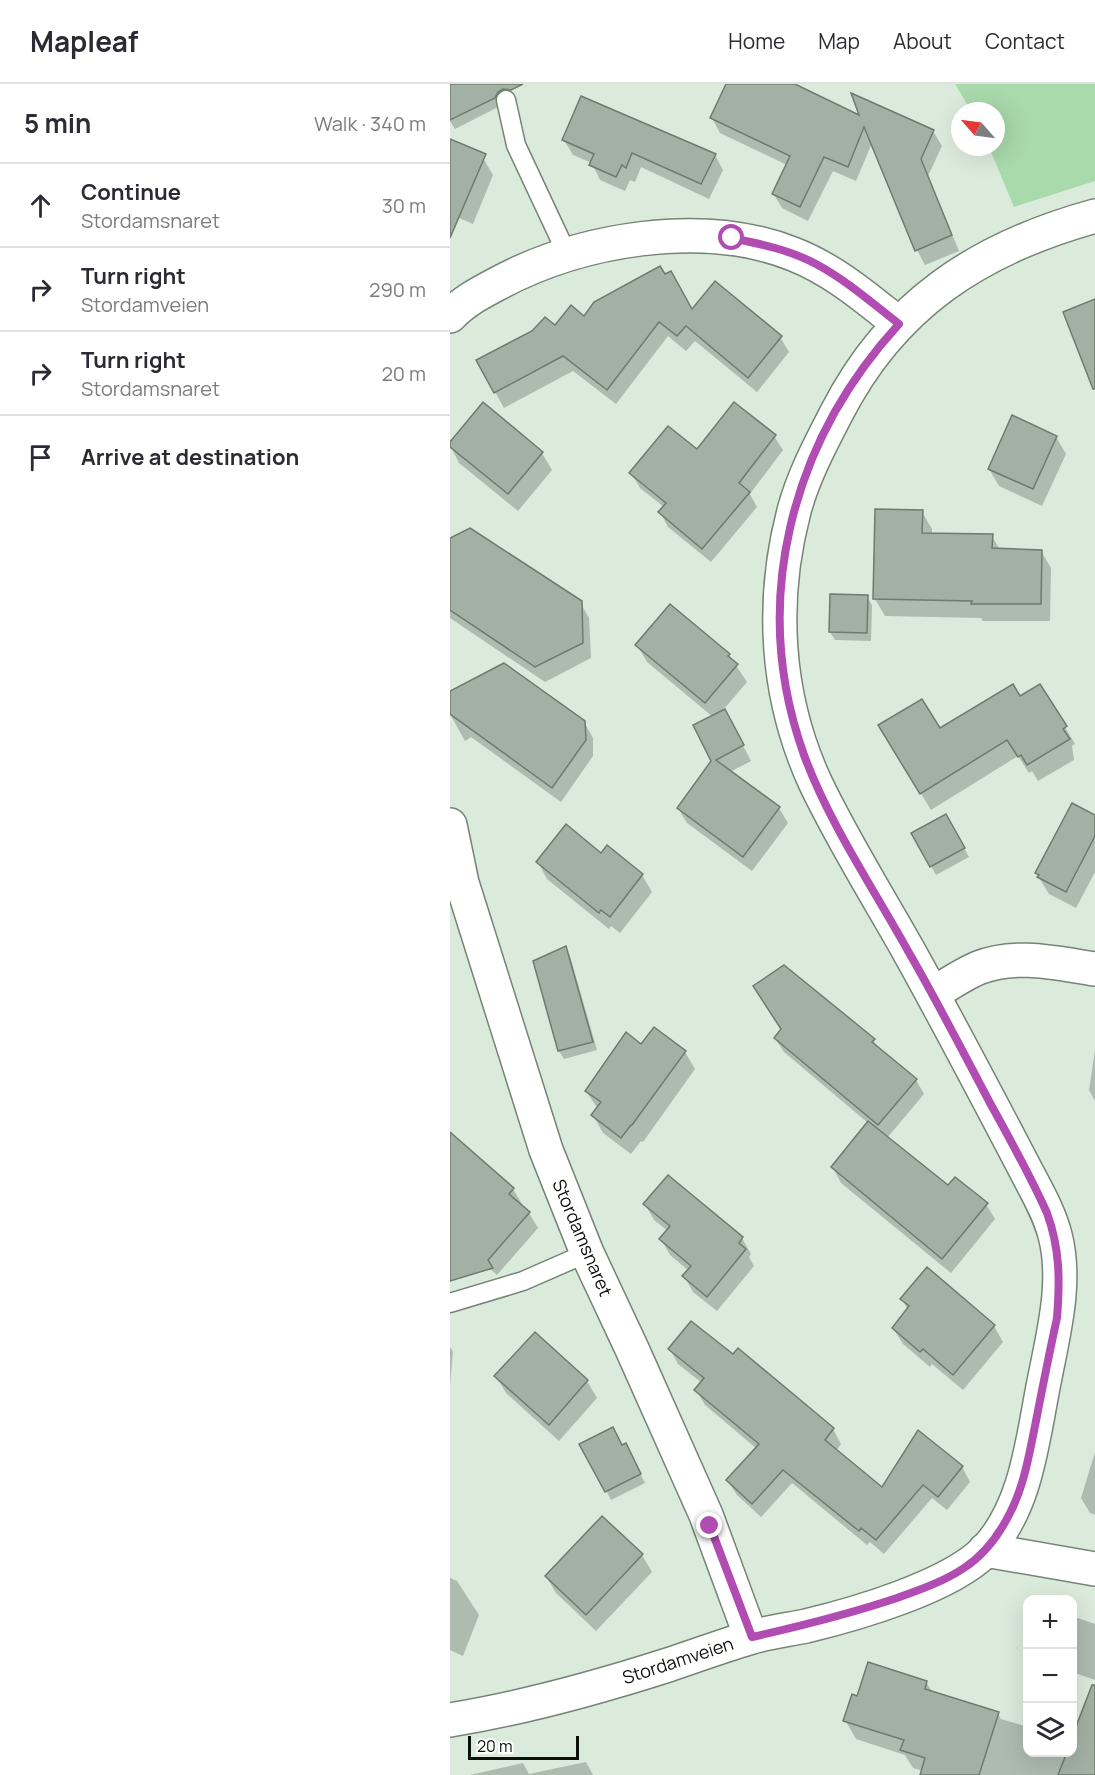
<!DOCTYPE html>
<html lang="en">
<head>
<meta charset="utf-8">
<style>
  :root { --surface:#fff; --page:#f7f7f7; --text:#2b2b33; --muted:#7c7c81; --line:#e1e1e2 }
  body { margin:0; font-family:Manrope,sans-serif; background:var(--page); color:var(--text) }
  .controls { position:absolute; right:18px; bottom:18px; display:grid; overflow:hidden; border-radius:12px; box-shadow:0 6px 24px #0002 }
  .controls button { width:54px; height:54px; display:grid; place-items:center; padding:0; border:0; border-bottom:2px solid var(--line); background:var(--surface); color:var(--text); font:30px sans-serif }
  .compass { position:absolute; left:501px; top:18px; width:54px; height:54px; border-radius:50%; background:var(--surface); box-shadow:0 6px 24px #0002; rotate:298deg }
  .scale { position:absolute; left:18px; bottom:15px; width:111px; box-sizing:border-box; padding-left:6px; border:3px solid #0b100b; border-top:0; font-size:16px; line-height:21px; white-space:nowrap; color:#0b100b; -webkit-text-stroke:4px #fff; paint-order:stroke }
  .stop { position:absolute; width:18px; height:18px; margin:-14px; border:4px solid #b04cb2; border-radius:50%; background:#fff }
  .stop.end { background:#b04cb2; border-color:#fff; box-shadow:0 2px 6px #0008 }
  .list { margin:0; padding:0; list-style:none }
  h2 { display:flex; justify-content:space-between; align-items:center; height:78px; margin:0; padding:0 24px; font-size:26px }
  h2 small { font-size:20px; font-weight:400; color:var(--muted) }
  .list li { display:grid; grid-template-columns:39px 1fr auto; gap:18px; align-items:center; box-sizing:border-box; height:84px; padding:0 24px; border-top:2px solid var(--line) }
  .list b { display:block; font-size:22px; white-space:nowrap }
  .list p { margin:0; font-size:20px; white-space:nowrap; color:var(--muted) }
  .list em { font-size:20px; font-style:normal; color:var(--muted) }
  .icon { flex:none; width:33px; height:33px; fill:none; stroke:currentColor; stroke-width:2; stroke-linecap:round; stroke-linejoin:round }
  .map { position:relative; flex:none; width:645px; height:1691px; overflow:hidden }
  header { display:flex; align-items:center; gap:36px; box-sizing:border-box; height:84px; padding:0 30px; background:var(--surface); border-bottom:2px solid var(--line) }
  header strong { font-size:28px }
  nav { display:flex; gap:33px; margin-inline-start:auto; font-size:21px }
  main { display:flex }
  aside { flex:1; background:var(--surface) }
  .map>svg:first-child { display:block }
  .green { fill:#a9daac }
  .shadow { fill:#0003 }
  .building { fill:#a2b1a3; stroke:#6d7c6e; stroke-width:1.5 }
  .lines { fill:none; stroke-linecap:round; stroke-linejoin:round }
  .service-casing { stroke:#758476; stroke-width:21 }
  .minor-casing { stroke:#758476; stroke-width:36 }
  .service { stroke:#fff; stroke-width:18 }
  .minor { stroke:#fff; stroke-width:33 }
  .route { stroke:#b04cb2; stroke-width:8 }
  .labels { text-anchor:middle; stroke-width:4.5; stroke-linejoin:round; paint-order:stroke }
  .street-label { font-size:18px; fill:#0b100b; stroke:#fff }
</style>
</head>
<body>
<header>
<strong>Mapleaf</strong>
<nav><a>Home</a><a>Map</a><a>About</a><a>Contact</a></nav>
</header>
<main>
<aside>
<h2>5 min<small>Walk · 340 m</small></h2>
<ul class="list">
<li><svg class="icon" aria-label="ahead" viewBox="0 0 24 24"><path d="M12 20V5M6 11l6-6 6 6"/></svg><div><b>Continue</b><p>Stordamsnaret</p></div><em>30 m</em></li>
<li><svg class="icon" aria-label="right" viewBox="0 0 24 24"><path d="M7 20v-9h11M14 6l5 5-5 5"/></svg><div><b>Turn right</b><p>Stordamveien</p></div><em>290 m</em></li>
<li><svg class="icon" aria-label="right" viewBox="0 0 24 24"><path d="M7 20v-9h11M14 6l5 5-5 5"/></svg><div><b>Turn right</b><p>Stordamsnaret</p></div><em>20 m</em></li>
<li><svg class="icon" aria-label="arrive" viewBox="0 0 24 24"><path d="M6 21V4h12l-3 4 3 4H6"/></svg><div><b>Arrive at destination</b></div></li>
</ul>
</aside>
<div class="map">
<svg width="645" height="1691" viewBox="0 0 645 1691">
  <rect width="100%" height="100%" fill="#daeadb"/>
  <path class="green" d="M505,0H645V97L564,123L539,63H546V27H521Z"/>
  <g class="shadow">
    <path d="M0,0H58L61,5L46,12L50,22L5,45L0,37Z"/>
    <path d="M278,0H342L412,34L483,47L492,62L478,92L509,167L475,181L467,166L422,59L406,97L383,87L358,137L332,124L323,109L337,81L270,49L262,34Z"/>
    <path d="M114,56L265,71L273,86L259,115L191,83L185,98L180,96L175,107L150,96L142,79L123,71Z"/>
    <path d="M0,60L33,74L43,91L23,140L0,130Z"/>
    <path d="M242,227L330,253L339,268L307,308L245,257L236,267L218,252L166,320L123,287L54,324L45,308L106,243L134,234Z"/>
    <path d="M324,352L333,366L300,410L307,423L261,478L218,443L210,428L214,423L190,404L181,389L248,367Z"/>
    <path d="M606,353L616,370L592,422L549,402L539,385Z"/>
    <path d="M0,361L92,369L102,386L68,427L9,379Z"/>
    <path d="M472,428L482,445V450L542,452L550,466L591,467L601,484L600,537H533L531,534L435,532L425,515Z"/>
    <path d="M0,456L130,518L139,534L141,574L95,598L0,534Z"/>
    <path d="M417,512L422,521L421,557L385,556L380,548Z"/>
    <path d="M187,561L279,571L297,598L274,625L301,677L280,688L329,724L338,739L302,787L237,739L228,724L263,678V633L197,578Z"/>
    <path d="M0,609L134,638L143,654V672L111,718L21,653L15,657L0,630Z"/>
    <path d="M570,614L615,643L625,660L622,662L624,676L588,697L582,687L579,689L568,672L481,726L440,659L490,646Z"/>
    <path d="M496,732L519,773L486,791L463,749Z"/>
    <path d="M645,733V788L626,824L599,810L586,789Z"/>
    <path d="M157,763L192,791L202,808L170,849L161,842L159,845L97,795L88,778L152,771Z"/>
    <path d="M115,864L120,872L147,966L114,975L109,967Z"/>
    <path d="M325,954L423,956L429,965L466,996L474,1010L437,1054L499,1103L536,1120L545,1135L501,1189L391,1099L383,1084L418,1039L334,968Z"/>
    <path d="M191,962L235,968L245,985L193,1058L191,1057L181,1070L153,1049L143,1031L148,1025L136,1007Z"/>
    <path d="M645,966V1017L639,1006Z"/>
    <path d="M0,1050L63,1105L72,1120L71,1122L79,1129L88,1144L47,1191L0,1149Z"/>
    <path d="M218,1093L292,1154L301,1170L299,1173L304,1182L267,1227L243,1208L234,1192L239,1187L220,1171L211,1155L218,1147L204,1136L195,1120Z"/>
    <path d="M452,1215L544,1242L553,1258L513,1306L482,1280L480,1283L453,1260L443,1244L458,1226Z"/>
    <path d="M0,1263L3,1268L0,1301Z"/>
    <path d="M220,1265L383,1345L391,1360L386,1367L432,1406L512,1383L520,1398L497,1426L482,1414L434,1470L420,1458L417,1461L342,1399L311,1433L287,1411L278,1397L307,1365L255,1321L246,1306L252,1299L228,1280Z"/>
    <path d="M46,1292L137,1297L147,1314L109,1357L56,1309Z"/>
    <path d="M132,1360L171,1363L180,1370L195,1399L161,1416Z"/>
    <path d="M645,1368V1431L640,1429L631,1414Z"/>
    <path d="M152,1434L192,1471L202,1488L146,1547L106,1509L96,1492Z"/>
    <path d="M0,1494L7,1497L29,1531L13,1572L0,1566Z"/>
    <path d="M622,1532L645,1540V1596L622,1588Z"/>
    <path d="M476,1598L483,1609L548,1630L551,1635L578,1643V1668H622L645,1655V1691H473V1687L463,1684L455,1671L406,1655L395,1636L408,1613Z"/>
    <path d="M136,1678L143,1691H20L73,1679L79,1690Z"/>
  </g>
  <g class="building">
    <path d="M0,0H73L61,6L53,5L48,8L45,14L0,36Z"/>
    <path d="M276,0H345L409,31L401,9L484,46L471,75L502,151L465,167L414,43L398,83L374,73L350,123L322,110L340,72L260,34Z"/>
    <path d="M131,12L266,70L251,100L182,69L176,84L172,81L166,93L139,81L144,70L112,56Z"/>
    <path d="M0,55L36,70L0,154Z"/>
    <path d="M210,182L215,190L221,187L242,225L265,197L332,252L298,294L236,242L227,252L209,238L157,306L113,272L44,309L26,276L82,247L95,233L105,241L121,221L134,232L144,218Z"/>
    <path d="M645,215V305H643L613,228Z"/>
    <path d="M33,318L93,368L58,410L0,363V358Z"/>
    <path d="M284,318L326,351L289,399L300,408L252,465L208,428L216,419L179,389L218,342L247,365Z"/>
    <path d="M562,331L607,352L583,405L538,385Z"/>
    <path d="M425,425L473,426L472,449L543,450L542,464L592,466L591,520H521L522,517L423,515Z"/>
    <path d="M20,444L132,517L133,559L85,583L0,526V454Z"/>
    <path d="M380,510L418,511L417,549L379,548Z"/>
    <path d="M220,520L280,570L278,572L288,580L255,619L185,561Z"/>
    <path d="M54,579L135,637L136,656L102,704L0,630V607Z"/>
    <path d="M563,600L570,612L590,600L617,642L613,645L620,655L577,681L571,671L568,673L557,656L470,710L428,641L472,615L490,644Z"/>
    <path d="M275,625L294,661L266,676L330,723L293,773L227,724L261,677L243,641Z"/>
    <path d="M622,719L645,731V752L616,808L587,793L589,791L585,789Z"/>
    <path d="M496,730L515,764L480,783L461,749Z"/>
    <path d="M116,740L151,769L157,761L193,790L160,833L151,826L149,829L86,778Z"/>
    <path d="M116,862L143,958L108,967L83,877Z"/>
    <path d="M334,881L425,955L422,958L467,995L428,1041L324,954L331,945L303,902Z"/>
    <path d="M204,943L236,967L182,1041H181L171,1054L141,1031L151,1018L135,1007L176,948L191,960Z"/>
    <path d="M418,1037L498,1101L505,1093L538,1119L492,1175L381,1083Z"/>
    <path d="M0,1048L64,1104L59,1110L80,1128L38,1176L43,1184L0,1197Z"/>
    <path d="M218,1091L293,1153L289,1159L296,1165L257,1213L232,1192L241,1182L209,1155L220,1142L193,1120Z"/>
    <path d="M477,1183L545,1241L503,1291L473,1265L470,1268L442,1244L459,1222L450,1215Z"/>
    <path d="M241,1237L283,1270L288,1264L384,1344L375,1356L432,1403L468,1346L513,1382L488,1413L473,1401L426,1456L411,1444L409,1447L333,1386L302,1420L276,1396L309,1360L244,1306L254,1294L218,1265Z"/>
    <path d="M85,1248L138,1296L99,1341L44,1292Z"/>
    <path d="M163,1343L172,1361L176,1359L191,1390L155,1408L129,1360Z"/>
    <path d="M152,1432L193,1470L136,1531L95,1492Z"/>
    <path d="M418,1578L477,1597L475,1605L549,1628L529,1691H470L475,1674L450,1666L454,1656L393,1637L402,1610L407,1612Z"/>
    <path d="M642,1601H645V1691H608L617,1668H622V1653Z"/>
  </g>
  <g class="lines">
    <g class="service-casing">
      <g id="service">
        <path d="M56,16L66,61L118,172"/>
        <path d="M0,1219L73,1197L137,1169"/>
      </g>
    </g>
    <g class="minor-casing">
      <g id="minor">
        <path d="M0,232C13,218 28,210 45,201C129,155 252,134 343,170C384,186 416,214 449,240"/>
        <path d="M0,741L12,799L96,1066L137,1169L182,1265L256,1431L301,1553"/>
        <path d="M483,910C497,901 512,891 528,884C566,869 606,879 645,885"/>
        <path d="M535,1466L645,1485"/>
        <path d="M0,1636C74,1624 146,1604 218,1581C245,1572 272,1562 299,1554C318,1548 337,1546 356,1542C406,1530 499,1503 535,1467C578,1423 583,1350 595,1293C604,1247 617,1197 605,1151C600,1132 591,1115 582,1098C541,1020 500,941 457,864C426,809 392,755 365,698C326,613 320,518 344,427C353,393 370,361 386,330C442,220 529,164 645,132"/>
      </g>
    </g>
    <use href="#service" class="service"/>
    <use href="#minor" class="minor"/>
  </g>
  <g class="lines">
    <path class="route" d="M260,1442L302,1553C351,1542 399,1530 447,1514C469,1506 493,1498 514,1484C534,1471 549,1451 560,1429C574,1402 579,1371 585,1342C592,1306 599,1270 607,1234C610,1196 610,1165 597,1129C580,1091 560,1055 540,1019C513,968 487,917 458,867C423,804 379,739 354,671C299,518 341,358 449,240C422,219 396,196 366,180C340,166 311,160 282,154"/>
  </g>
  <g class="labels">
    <g class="street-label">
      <text transform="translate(132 1154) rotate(67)" y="6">Stordamsnaret</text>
      <text transform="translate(228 1577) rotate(-18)" y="6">Stordamveien</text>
    </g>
  </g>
</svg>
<div class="controls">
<button>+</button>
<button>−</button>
<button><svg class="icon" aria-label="layers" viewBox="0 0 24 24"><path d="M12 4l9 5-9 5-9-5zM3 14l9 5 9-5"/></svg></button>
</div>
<svg class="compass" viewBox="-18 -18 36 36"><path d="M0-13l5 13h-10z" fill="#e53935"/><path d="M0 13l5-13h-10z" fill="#7c7c81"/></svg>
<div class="scale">20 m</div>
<div class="stop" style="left:282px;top:154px"></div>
<div class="stop end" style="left:260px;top:1442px"></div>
</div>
</main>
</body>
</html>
